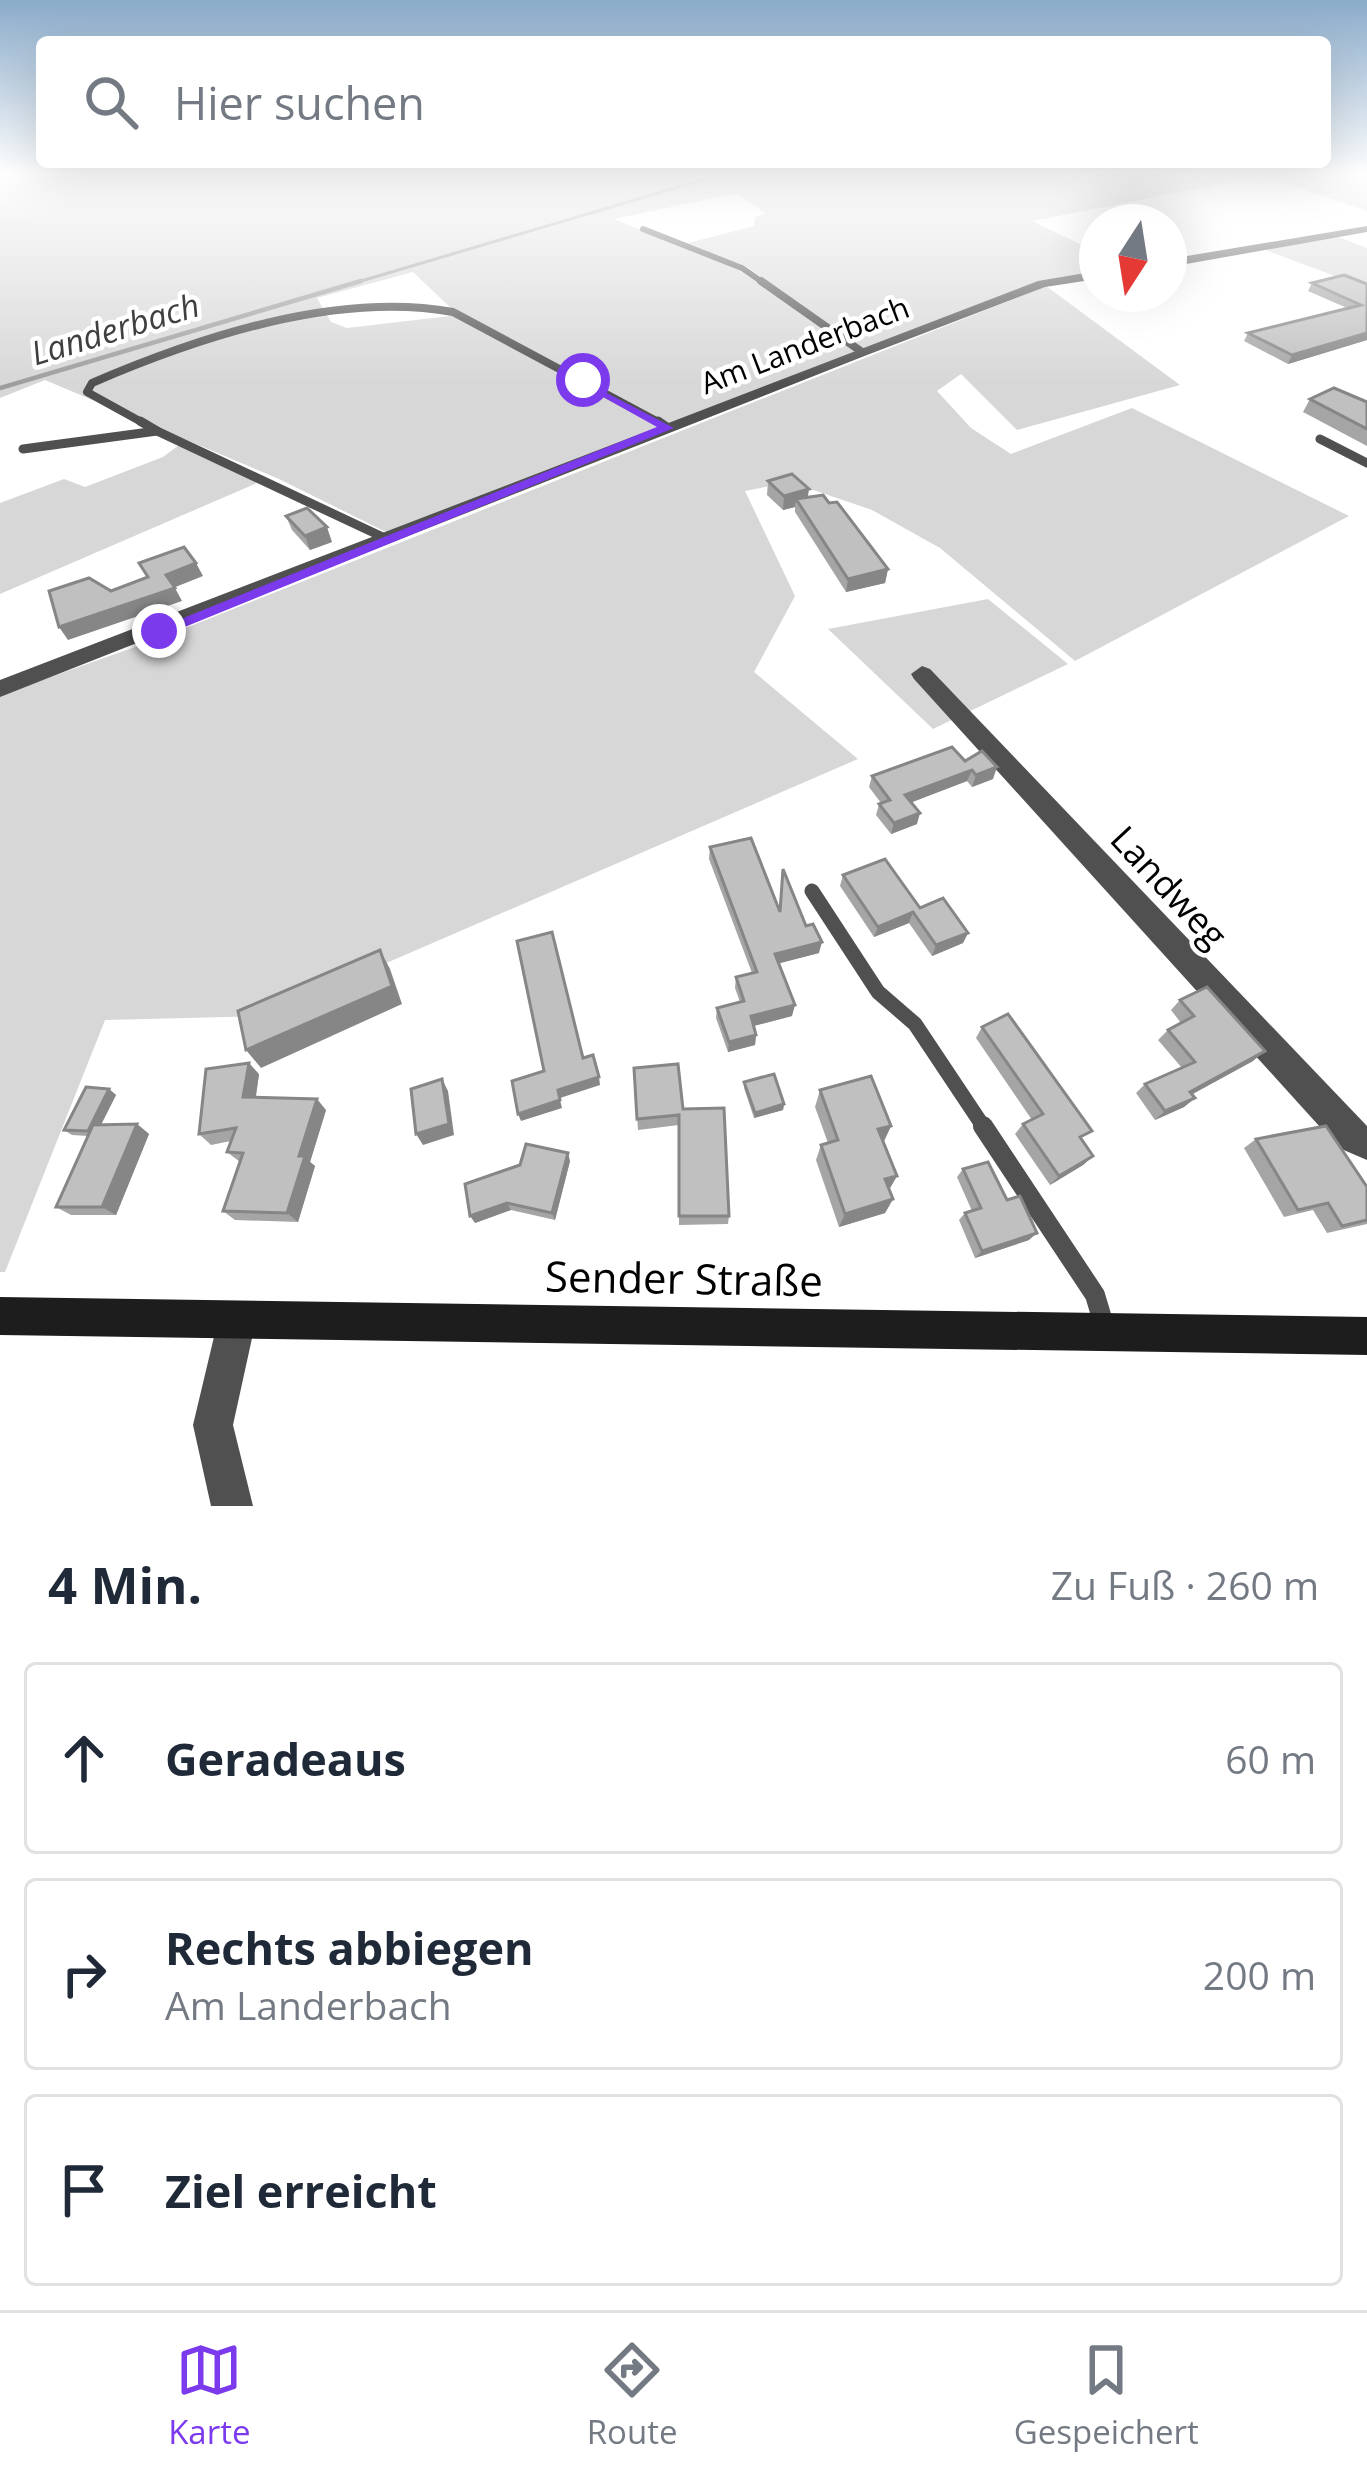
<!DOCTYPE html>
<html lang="de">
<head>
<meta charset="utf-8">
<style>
  :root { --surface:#fff; --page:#f2f2f3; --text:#1f2937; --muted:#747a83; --line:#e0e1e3; --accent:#7c3aed }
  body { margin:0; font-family:"Open Sans",sans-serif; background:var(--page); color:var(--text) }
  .compass { position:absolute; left:1079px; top:204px; width:108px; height:108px; border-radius:50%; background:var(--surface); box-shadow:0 12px 48px #0002; rotate:192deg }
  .stop { position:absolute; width:36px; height:36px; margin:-27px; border:9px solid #7c3aed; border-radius:50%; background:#fff }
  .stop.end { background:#7c3aed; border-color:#fff; box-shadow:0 3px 12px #0008 }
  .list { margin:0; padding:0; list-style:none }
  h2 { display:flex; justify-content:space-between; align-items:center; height:156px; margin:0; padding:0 48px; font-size:51px }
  h2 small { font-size:39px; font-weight:400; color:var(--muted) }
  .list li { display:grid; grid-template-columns:78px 1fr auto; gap:36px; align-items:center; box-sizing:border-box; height:192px; margin:0 24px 24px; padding:0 24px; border:3px solid var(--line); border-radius:12px }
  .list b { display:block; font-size:45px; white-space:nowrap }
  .list p { margin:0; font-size:39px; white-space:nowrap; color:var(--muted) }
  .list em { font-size:39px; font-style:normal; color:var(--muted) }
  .icon { flex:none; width:66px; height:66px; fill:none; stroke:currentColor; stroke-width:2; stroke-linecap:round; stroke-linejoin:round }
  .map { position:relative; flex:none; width:1367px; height:1506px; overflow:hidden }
  .search { position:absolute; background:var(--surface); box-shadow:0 12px 48px #0002; left:36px; right:36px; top:36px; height:132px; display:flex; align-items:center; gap:30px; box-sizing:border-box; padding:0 42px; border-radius:12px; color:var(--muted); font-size:45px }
  .sheet { height:804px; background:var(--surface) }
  nav { display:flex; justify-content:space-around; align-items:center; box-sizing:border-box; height:168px; border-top:3px solid var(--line); background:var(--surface); font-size:33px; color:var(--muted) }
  nav a { display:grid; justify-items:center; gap:6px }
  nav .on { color:var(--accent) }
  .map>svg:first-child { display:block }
  .green { fill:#d7d7d7; fill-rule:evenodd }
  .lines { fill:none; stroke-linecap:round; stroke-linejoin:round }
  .stream-far1 { stroke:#9e9e9e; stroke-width:3 }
  .stream { stroke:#9e9e9e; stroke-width:4.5 }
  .lane-far4 { stroke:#505050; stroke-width:6 }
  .lane-far3 { stroke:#505050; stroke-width:8 }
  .lane-far2 { stroke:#505050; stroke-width:9 }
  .lane-far1 { stroke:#505050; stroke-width:15 }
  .lane { stroke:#505050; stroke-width:20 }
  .street { fill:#505050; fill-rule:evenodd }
  .secondary { fill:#1d1d1d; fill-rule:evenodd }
  .wall { fill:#a5a5a5 }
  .shaded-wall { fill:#868686 }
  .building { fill:#c0c0c0; stroke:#868686; stroke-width:3 }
  .route { fill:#7c3aed }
  .labels { text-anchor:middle; stroke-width:9; stroke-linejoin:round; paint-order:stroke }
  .far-street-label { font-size:30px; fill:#000; stroke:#fff }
  .far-water-label { font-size:33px; font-style:italic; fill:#3f3f3f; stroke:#fff }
  .street-label { font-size:36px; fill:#000; stroke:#fff }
  .near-street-label { font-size:42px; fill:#000; stroke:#fff }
</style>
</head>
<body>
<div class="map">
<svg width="1367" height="1506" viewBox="0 0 1367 1506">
  <rect width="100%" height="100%" fill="#fff"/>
  <g class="green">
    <path d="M0,173H1367V211L1263,176L1032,221L1097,252V272L1039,282L862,349L746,266L688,243L754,226L755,217L766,214L737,193L614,219L737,269L857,351L390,534L279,479L45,380L0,398ZM413,272L453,310L450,316L347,328L331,322L317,298Z"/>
    <path d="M1336,236L1367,248V288L1263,249Z"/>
    <path d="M1046,286L1180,385L1017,430L961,374L937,391L971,428L1011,454L1132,408L1349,516L1075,661L940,548L872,510L790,482L745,491L795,596L754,672L858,759L264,1016L105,1020L5,1272H0V695L163,637Z"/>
    <path d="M179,445L264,480L0,594V503L64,479L85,487L163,457Z"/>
    <path d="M988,599L1068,664L933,729L828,629Z"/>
  </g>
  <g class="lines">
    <path class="stream-far1" d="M351,284L726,173"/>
    <path class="stream" d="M0,388L361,281"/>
    <path class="lane-far4" d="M643,229L742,268L765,284"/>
    <g class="lane-far3">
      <path d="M761,281L862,352"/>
      <path d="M145,424L87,392L92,383C199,337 336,291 453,312L662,424"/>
    </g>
    <g class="lane-far2">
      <path d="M140,421L157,431"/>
      <path d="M658,421L668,428"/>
      <path d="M1320,439L1367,463"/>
      <path d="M23,449L157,431L387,539"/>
    </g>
    <path class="lane-far1" d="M812,891L878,992L915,1024L985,1129"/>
    <path class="lane" d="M983,1126L1095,1295L1104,1325"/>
    <g class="street">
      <path d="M1367,226V232L1169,267V259Z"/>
      <path d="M1097,271V279L1045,287L867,355L0,697V680L1038,281Z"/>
      <path d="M922,666L930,669L1367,1126V1160L1339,1148L914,679L911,674Z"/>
      <path d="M237,1301L250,1307L256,1320L233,1425L253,1506H211L193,1425L218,1320L224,1307Z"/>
    </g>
    <path class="secondary" d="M0,1297L1367,1317V1355L0,1335Z"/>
  </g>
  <g class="wall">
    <path d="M1312,283L1367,284V340L1288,364L1244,341L1248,333L1347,308L1308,291Z"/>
    <path d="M1310,399L1367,402V446L1303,412Z"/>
    <path d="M768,481L808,497L888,569L885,583L846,592L795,512V507L783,510L767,495Z"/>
    <path d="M286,516L332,542L310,550L292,530Z"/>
    <path d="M965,761L993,779L972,787L967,781L912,802L917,824L891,834L876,815L879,804L881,803L869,787L872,776Z"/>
    <path d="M710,847L779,909L783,869L819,953L779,963L792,1016L754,1026L756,1035L755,1045L728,1052L716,1018L717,1008L740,1002L735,988L736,977L752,973L709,859Z"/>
    <path d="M843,875L920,908L968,933L963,943L932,956L909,923L874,937L840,886Z"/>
    <path d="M1180,1000L1253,1061L1192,1094L1195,1098L1184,1107L1155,1120L1136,1093L1145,1084L1182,1068L1158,1040L1168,1030L1181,1023L1171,1010Z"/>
    <path d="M982,1027L1093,1156L1083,1165L1050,1185L1015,1134L1023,1124L1032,1120L976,1038Z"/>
    <path d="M634,1068L683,1109L729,1216L728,1224L679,1225V1125L638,1130Z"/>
    <path d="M259,1074L256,1097L326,1110L310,1162L315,1166L298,1222L235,1220L223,1211L240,1162L227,1152L231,1141L211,1145L199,1134Z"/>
    <path d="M744,1082L784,1104L783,1110L754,1118L744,1088Z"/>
    <path d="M109,1089L116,1095L101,1125L137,1124L149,1134L116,1215H71L56,1207L88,1136L72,1135L64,1130Z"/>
    <path d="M820,1090L891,1126L884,1141L897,1176L889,1189L893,1199L885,1213L839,1227L816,1160L821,1145L828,1143L815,1107Z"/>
    <path d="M1256,1139L1367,1187V1224L1327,1233L1313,1210L1284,1217L1244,1148Z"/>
    <path d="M570,1161L555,1220L511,1210L475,1223Z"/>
    <path d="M963,1169L1029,1240L975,1258L959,1220L965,1213L972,1211L957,1177Z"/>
  </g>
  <g class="shaded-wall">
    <path d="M1367,333V340L1288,364L1292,355Z"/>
    <path d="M809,489L807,503L796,499L795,507L783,510L784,496Z"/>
    <path d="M327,527L332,542L310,550L305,536Z"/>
    <path d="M196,563L203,576L173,588L166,575Z"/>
    <path d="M888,569L885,583L846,592L848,579Z"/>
    <path d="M175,588L182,601L68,640L59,627Z"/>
    <path d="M997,767L993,779L972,787L976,775Z"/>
    <path d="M972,770L967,781L902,806L905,795Z"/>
    <path d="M920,813L917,824L891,834L894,823Z"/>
    <path d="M913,912L909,923L874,937L878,927Z"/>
    <path d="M968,933L963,943L932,956L936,945Z"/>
    <path d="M822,942L819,953L773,965L775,954Z"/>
    <path d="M380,950L390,969L402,1004L261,1068L246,1050Z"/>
    <path d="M795,1005L792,1016L749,1027L751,1016Z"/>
    <path d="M756,1035L755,1045L728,1052L729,1042Z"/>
    <path d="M1265,1051L1253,1061L1180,1101L1190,1092Z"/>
    <path d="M249,1063L259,1074L254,1107L243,1097Z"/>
    <path d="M599,1077L600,1085L560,1098L558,1090Z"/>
    <path d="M442,1079L448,1091L454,1135L423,1145L416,1134Z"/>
    <path d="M109,1089L116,1095L95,1136L88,1131Z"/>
    <path d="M1195,1098L1184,1107L1155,1120L1165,1111Z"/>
    <path d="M317,1099L326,1110L310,1162L315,1166L298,1222L287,1213L299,1156Z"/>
    <path d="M560,1100L562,1108L521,1121L518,1114Z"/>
    <path d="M784,1104L783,1110L754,1118L755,1113Z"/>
    <path d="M137,1124L149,1134L116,1215L102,1207Z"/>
    <path d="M891,1126L884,1141L878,1129Z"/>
    <path d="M568,1153L570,1161L555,1220L552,1213Z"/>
    <path d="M1093,1156L1083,1165L1050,1185L1059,1176Z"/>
    <path d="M897,1176L889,1190L885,1179Z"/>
    <path d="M893,1199L885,1213L839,1227L845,1214Z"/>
    <path d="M507,1203L511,1210L475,1223L470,1216Z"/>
    <path d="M1037,1233L1029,1240L975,1258L982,1251Z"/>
  </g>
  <g class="building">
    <path d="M1344,275L1367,284V333L1292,355L1248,333L1361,305L1312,283Z"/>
    <path d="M1334,388L1367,402V429L1310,399Z"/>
    <path d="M792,474L809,489L784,496L768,481Z"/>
    <path d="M823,495L829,503L837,502L888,569L848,579L796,499Z"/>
    <path d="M307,508L327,527L305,536L286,516Z"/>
    <path d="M184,547L196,563L166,575L175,588L59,627L49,591L89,578L111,591L148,577L139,563Z"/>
    <path d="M952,747L965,761L982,751L997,767L976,775L972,770L905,795L920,813L894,823L879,804L890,800L872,776Z"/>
    <path d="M751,838L780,912L783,869L806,926L813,924L822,942L775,954L795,1005L751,1016L756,1035L729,1042L717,1008L744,1001L736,977L757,972L710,847Z"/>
    <path d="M885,859L920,908L943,898L968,933L936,945L913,912L878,927L843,875Z"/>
    <path d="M552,932L583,1058L593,1055L599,1077L558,1090L560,1100L518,1114L512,1081L544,1071L517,941Z"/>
    <path d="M380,950L392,986L246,1050L238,1011Z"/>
    <path d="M1207,987L1265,1051L1190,1092L1195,1098L1165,1111L1145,1084L1195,1062L1168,1030L1194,1016L1180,1000Z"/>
    <path d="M1008,1014L1092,1131L1080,1137L1093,1156L1059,1176L1023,1124L1043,1114L982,1027Z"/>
    <path d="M249,1063L243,1097L317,1099L299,1156H305L287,1213L223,1211L243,1153L227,1152L236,1128L199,1134L206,1069Z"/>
    <path d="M678,1064L683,1109L724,1108L729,1216H679V1115L637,1119L634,1068Z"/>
    <path d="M774,1074L784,1104L755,1113L744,1082Z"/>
    <path d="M871,1076L891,1126L878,1129L897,1176L885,1179L893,1199L845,1214L821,1145L838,1140L820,1090Z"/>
    <path d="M442,1079L449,1124L416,1134L411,1089Z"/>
    <path d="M86,1087L109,1089L88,1131L64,1130Z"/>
    <path d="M137,1124L102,1207H56L93,1125Z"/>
    <path d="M1326,1126L1367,1187V1220L1342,1226L1328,1203L1298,1210L1256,1139Z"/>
    <path d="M526,1144L568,1153L552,1213L507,1203L470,1216L465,1184L520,1165Z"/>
    <path d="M988,1162L1007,1200L1020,1196L1037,1233L982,1251L965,1213L981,1208L963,1169Z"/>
  </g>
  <linearGradient id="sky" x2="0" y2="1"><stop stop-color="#8aabca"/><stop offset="0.45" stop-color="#fff"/><stop offset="1" stop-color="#fff" stop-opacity="0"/></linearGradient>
  <rect width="1367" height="384" fill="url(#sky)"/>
  <path class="route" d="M578,378L674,428L165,635L151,631L657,427L578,383Z"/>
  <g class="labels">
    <g class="far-street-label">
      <text transform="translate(805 346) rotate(-21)" y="10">Am Landerbach</text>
    </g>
    <g class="far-water-label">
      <text transform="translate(115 329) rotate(-17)" y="12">Landerbach</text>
    </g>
    <g class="street-label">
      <text transform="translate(1169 887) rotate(47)" y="13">Landweg</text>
    </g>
    <g class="near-street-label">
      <text transform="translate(684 1279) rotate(1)" y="15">Sender Straße</text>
    </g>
  </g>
</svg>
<svg class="compass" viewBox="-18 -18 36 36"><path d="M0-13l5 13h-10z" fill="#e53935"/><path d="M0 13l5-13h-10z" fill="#747a83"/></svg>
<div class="stop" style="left:583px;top:380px"></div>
<div class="stop end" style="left:159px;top:631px"></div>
<div class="search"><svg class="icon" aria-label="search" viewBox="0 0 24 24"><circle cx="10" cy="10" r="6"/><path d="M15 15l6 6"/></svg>Hier suchen</div>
</div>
<section class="sheet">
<h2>4 Min.<small>Zu Fuß · 260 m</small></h2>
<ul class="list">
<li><svg class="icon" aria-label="ahead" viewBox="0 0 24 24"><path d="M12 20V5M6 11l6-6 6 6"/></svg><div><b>Geradeaus</b></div><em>60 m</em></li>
<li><svg class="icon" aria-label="right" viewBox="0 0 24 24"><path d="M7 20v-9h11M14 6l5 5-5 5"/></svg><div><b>Rechts abbiegen</b><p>Am Landerbach</p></div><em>200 m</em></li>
<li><svg class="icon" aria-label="arrive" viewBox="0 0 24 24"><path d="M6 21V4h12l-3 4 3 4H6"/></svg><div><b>Ziel erreicht</b></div></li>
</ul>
</section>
<nav>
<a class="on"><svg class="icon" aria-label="map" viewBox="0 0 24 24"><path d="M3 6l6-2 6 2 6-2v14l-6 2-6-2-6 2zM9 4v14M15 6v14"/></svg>Karte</a>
<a><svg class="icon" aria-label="directions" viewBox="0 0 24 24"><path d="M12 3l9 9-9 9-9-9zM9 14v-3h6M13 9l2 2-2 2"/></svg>Route</a>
<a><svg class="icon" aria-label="saved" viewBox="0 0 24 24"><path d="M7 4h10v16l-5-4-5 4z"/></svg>Gespeichert</a>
</nav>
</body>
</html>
